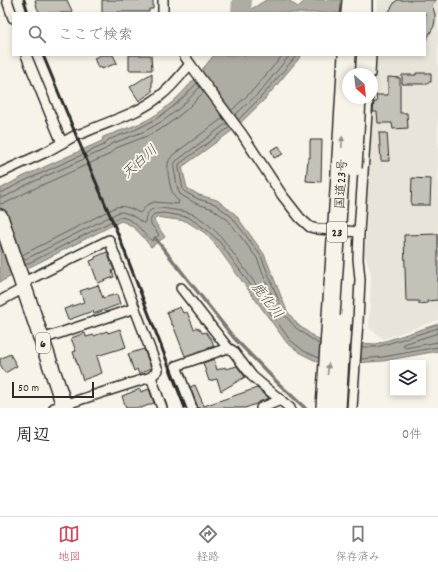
<!DOCTYPE html>
<html lang="ja">
<head>
<meta charset="utf-8">
<style>
  :root { --surface:#fff; --page:#f2f2f3; --text:#2b2b33; --muted:#7c7c81; --line:#e1e1e2; --accent:#d1495b }
  body { margin:0; font-family:Dekko,"Klee One",sans-serif; background:var(--page); color:var(--text) }
  .controls { position:absolute; right:12px; bottom:12px; display:grid; overflow:hidden; border-radius:0px; box-shadow:0 2px 6px #0003 }
  .controls button { width:36px; height:36px; display:grid; place-items:center; padding:0; border:0; border-bottom:1px solid var(--line); background:var(--surface); color:var(--text); font:20px sans-serif }
  .compass { position:absolute; left:342px; top:68px; width:36px; height:36px; border-radius:50%; background:var(--surface); box-shadow:0 2px 6px #0003; rotate:152deg }
  .scale { position:absolute; left:12px; bottom:10px; width:82px; box-sizing:border-box; padding-left:4px; border:2px solid #2b2b2b; border-top:0; font-size:11px; line-height:14px; white-space:nowrap; color:#2b2b2b; -webkit-text-stroke:3px #f7f3e8; paint-order:stroke }
  .list { margin:0; padding:0; list-style:none }
  h2 { display:flex; justify-content:space-between; align-items:center; height:52px; margin:0; padding:0 16px; font-size:17px }
  h2 small { font-size:13px; font-weight:400; color:var(--muted) }
  .icon { flex:none; width:22px; height:22px; fill:none; stroke:currentColor; stroke-width:2; stroke-linecap:round; stroke-linejoin:round }
  .map { position:relative; flex:none; width:438px; height:408px; overflow:hidden }
  .search { position:absolute; background:var(--surface); box-shadow:0 2px 6px #0003; left:12px; right:12px; top:12px; height:44px; display:flex; align-items:center; gap:10px; box-sizing:border-box; padding:0 14px; border-radius:0px; color:var(--muted); font-size:15px }
  .sheet { height:108px; background:var(--surface) }
  nav { display:flex; justify-content:space-around; align-items:center; box-sizing:border-box; height:56px; border-top:1px solid var(--line); background:var(--surface); font-size:11px; color:var(--muted) }
  nav a { display:grid; justify-items:center; gap:2px }
  nav .on { color:var(--accent) }
  .map>svg:first-child { display:block }
  .built { fill:#e8e4da }
  .water { fill:#afaca4; stroke:#7a7874 }
  .lines { fill:none; stroke-linecap:round; stroke-linejoin:round }
  .shore { stroke:#605f5b; stroke-width:1 }
  .stream { stroke:#7a7874; stroke-width:3.5 }
  .river { stroke:#afaca4; stroke-width:20 }
  .building { fill:#c4c1b9; stroke:#2b2b2b }
  .street-casing { stroke:#2b2b2b; stroke-width:12 }
  .primary-casing { stroke:#2b2b2b; stroke-width:18 }
  .highway-casing { stroke:#2b2b2b; stroke-width:20 }
  .street { stroke:#f7f3e8; stroke-width:9 }
  .primary { stroke:#f7f3e8; stroke-width:15 }
  .highway { stroke:#f7f3e8; stroke-width:17 }
  .rail { stroke:#2b2b2b; stroke-width:3 }
  .highway-bridge-casing { stroke:#2b2b2b; stroke-width:20; stroke-linecap:butt }
  .highway-bridge { stroke:#f7f3e8; stroke-width:17 }
  .oneway { fill:#918f8a }
  .labels { text-anchor:middle; stroke-width:4; stroke-linejoin:round; paint-order:stroke }
  .shield { fill:#f7f3e8; stroke:#686764; stroke-width:1 }
  .shield-label { font-size:12px; font-weight:bold; fill:#2b2b2b }
  .street-label { font-size:13px; fill:#2b2b2b; stroke:#f7f3e8 }
  .water-label { font-size:14px; font-style:italic; fill:#53524f; stroke:#f7f3e8 }
</style>
</head>
<body>
<div class="map">
<svg width="438" height="408" viewBox="0 0 438 408">
  <rect width="100%" height="100%" fill="#f7f3e8"/>
  <filter id="ink" filterUnits="userSpaceOnUse"><feTurbulence type="fractalNoise" baseFrequency=".025" numOctaves="2"/><feDisplacementMap in="SourceGraphic" scale="8" xChannelSelector="R" yChannelSelector="G"/><feConvolveMatrix kernelMatrix="1 2 1 2 8 2 1 2 1" color-interpolation-filters="sRGB"/></filter>
  <g filter="url(#ink)">
    <path class="built" d="M378,0H438V320L384,339L369,328L371,273L365,255L375,55H425V13H377Z"/>
    <g class="water">
      <path d="M266,0H291L290,2L298,7L306,0H356L342,13H245Z"/>
      <path d="M214,55H302L265,99L233,130L182,167L187,188L199,195L217,200L235,214L264,254L287,311L298,325L320,341L376,344L438,324V351L383,361L324,365L302,354L287,343L215,244L205,233L186,221L156,217L154,221L165,237L151,247C142,236 135,225 121,221L0,282V189L22,177L102,141L103,137C116,132 129,128 141,123C172,109 193,81 214,55Z"/>
    </g>
    <g class="lines">
      <g class="shore">
        <path d="M231,111L254,89L283,55"/>
        <path d="M235,115L259,93L290,55"/>
        <path d="M238,120L262,96L297,55"/>
        <path d="M230,127L179,164V168L183,190L185,192L198,199L215,204L232,217L261,256L284,314L296,328L320,345"/>
        <path d="M0,192H3L24,181L104,145L108,140C119,135 132,132 143,126C164,116 182,100 197,83"/>
        <path d="M0,197H5L26,185L106,149L111,144L145,131L163,121L182,106L200,87"/>
        <path d="M0,204L8,202L29,191L108,155L116,148L147,136L166,126L186,110L204,92"/>
        <path d="M22,255L116,207C125,205 132,209 140,213L147,205L154,202L178,204L179,201C176,199 174,197 173,194C170,188 167,172 168,165C168,161 171,157 174,154L223,118"/>
        <path d="M24,260L119,212C129,212 136,218 143,223L145,222C147,204 161,208 174,210C179,211 185,211 190,213C202,218 213,228 222,238L270,304H273L274,302L257,258L228,220L213,209L195,203L183,196L180,194L178,190L174,169V165L175,162L227,123"/>
        <path d="M25,265L120,217C137,219 140,232 152,241L159,235C154,226 146,224 154,214L163,213L188,217L207,230L219,241L290,340L304,351L319,358"/>
        <path d="M438,333L404,344L403,346L405,348L438,342"/>
        <path d="M362,347H377L438,328"/>
        <path d="M361,359L383,357L438,347"/>
      </g>
      <path class="stream" d="M155,238L234,338L279,384L305,408"/>
      <path class="river" d="M241,13L242,0"/>
    </g>
    <g class="building">
      <path d="M35,0H67L73,13H40L37,8Z"/>
      <path d="M102,0H153V9H149V12H118L119,13H102Z"/>
      <path d="M397,0H436L432,5L435,14V20L434,26L425,42V13H388L395,2Z"/>
      <path d="M101,55H113L117,63L102,69L101,67L98,68L94,58Z"/>
      <path d="M129,55H151L152,70H129Z"/>
      <path d="M152,73V92L139,101L130,87Z"/>
      <path d="M416,73H431V82H428V84H402V75H416Z"/>
      <path d="M388,77L400,78V113H407L408,128L393,129L392,123H378L377,112H373L374,102H377L376,95H388Z"/>
      <path d="M379,133H387L389,161H381Z"/>
      <path d="M310,140H322L321,182L306,181L308,158H310Z"/>
      <path d="M279,146L283,154L274,158L271,150Z"/>
      <path d="M412,178L431,179L430,205H411Z"/>
      <path d="M438,234V300L427,301L428,303L419,304V301H406L404,235Z"/>
      <path d="M107,252L114,270L112,271L114,277L98,283L90,261L95,259V257Z"/>
      <path d="M98,285L103,298L117,294L120,304L94,314L93,311L68,320L64,309L84,302L80,291Z"/>
      <path d="M180,307L183,313L187,312L194,329L197,327L198,329H200L202,333L206,332L210,338H211L214,346L185,356L173,325H172L167,312Z"/>
      <path d="M120,329L126,347L97,356L102,373L83,380L73,352L76,351L71,338L85,333L86,337L94,335V336L107,331L108,333Z"/>
      <path d="M144,349L151,368L139,374L137,369L134,371L128,354Z"/>
      <path d="M10,354L17,366L5,373L0,364V359Z"/>
      <path d="M214,359L217,370L225,367L226,369L237,366L245,377L221,391L217,379L209,381L203,363Z"/>
      <path d="M195,385L204,406L257,388L269,398L259,402L256,404L245,408H198L190,387Z"/>
      <path d="M140,389L141,392L149,389L154,403L141,408H126L122,396Z"/>
    </g>
    <g class="lines">
      <g class="street-casing">
        <g id="street">
          <path d="M7,0L13,18"/>
          <path d="M163,0V13"/>
          <path d="M26,55L62,143"/>
          <path d="M184,55L190,64L242,134L282,195L300,218L310,227L318,229L359,232"/>
          <path d="M370,74L371,55"/>
          <path d="M0,173L46,152L76,135L83,133C109,121 138,114 160,96C172,87 181,75 190,64"/>
          <path d="M22,283L109,240L158,370L151,377L54,408"/>
          <path d="M181,288L228,348L233,351L252,376L290,408"/>
          <path d="M0,301L24,288"/>
          <path d="M42,339L135,308"/>
          <path d="M151,377L162,408"/>
          <path d="M192,408L176,366L228,348"/>
          <path d="M261,408L281,400"/>
          <path d="M352,408L358,321L360,279L358,259L359,232L368,98"/>
        </g>
      </g>
      <g class="primary-casing">
        <path id="primary" d="M0,217L65,408"/>
      </g>
      <g class="highway-casing">
        <g id="highway">
          <path d="M350,13L351,0"/>
          <path d="M363,13V0"/>
          <path d="M359,74L360,55"/>
        </g>
      </g>
      <use href="#street" class="street"/>
      <use href="#primary" class="primary"/>
      <use href="#highway" class="highway"/>
      <g class="rail">
        <path d="M24,0L28,13"/>
        <path d="M43,55L76,135L118,234L185,408"/>
      </g>
      <g class="highway-bridge-casing">
        <g id="highway-bridge">
          <path d="M353,168L357,98"/>
          <path d="M325,408L337,224L347,55"/>
          <path d="M337,408L342,324"/>
        </g>
      </g>
      <use href="#highway-bridge" class="highway-bridge"/>
    </g>
    <defs><path id="oneway-solid" d="M-6-.8H1V-3.2L6.5 0L1 3.2V.8H-6Z"/></defs>
    <g class="oneway">
      <use href="#oneway-solid" transform="translate(342 142) rotate(-87)"/>
      <use href="#oneway-solid" transform="translate(328 369) rotate(-86)"/>
    </g>
  </g>
  <g class="labels">
    <g class="shield">
      <rect x="327" y="222" width="20" height="20" rx="3"/>
      <rect x="36" y="333" width="14" height="20" rx="3"/>
    </g>
    <g class="shield-label">
      <text x="337" y="236">23</text>
      <text x="43" y="347">6</text>
    </g>
    <g class="street-label">
      <text transform="translate(340 184) rotate(-87)" y="5">国道23号</text>
    </g>
    <g class="water-label">
      <text transform="translate(139 161) rotate(-42)" y="5">天白川</text>
      <text transform="translate(268 300) rotate(52)" y="5">鹿化川</text>
    </g>
  </g>
</svg>
<div class="controls">
<button><svg class="icon" aria-label="layers" viewBox="0 0 24 24"><path d="M12 4l9 5-9 5-9-5zM3 14l9 5 9-5"/></svg></button>
</div>
<svg class="compass" viewBox="-18 -18 36 36"><path d="M0-13l5 13h-10z" fill="#e53935"/><path d="M0 13l5-13h-10z" fill="#7c7c81"/></svg>
<div class="scale">50 m</div>
<div class="search"><svg class="icon" aria-label="search" viewBox="0 0 24 24"><circle cx="10" cy="10" r="6"/><path d="M15 15l6 6"/></svg>ここで検索</div>
</div>
<section class="sheet">
<h2>周辺<small>0件</small></h2>
<ul class="list">
</ul>
</section>
<nav>
<a class="on"><svg class="icon" aria-label="map" viewBox="0 0 24 24"><path d="M3 6l6-2 6 2 6-2v14l-6 2-6-2-6 2zM9 4v14M15 6v14"/></svg>地図</a>
<a><svg class="icon" aria-label="directions" viewBox="0 0 24 24"><path d="M12 3l9 9-9 9-9-9zM9 14v-3h6M13 9l2 2-2 2"/></svg>経路</a>
<a><svg class="icon" aria-label="saved" viewBox="0 0 24 24"><path d="M7 4h10v16l-5-4-5 4z"/></svg>保存済み</a>
</nav>
</body>
</html>
